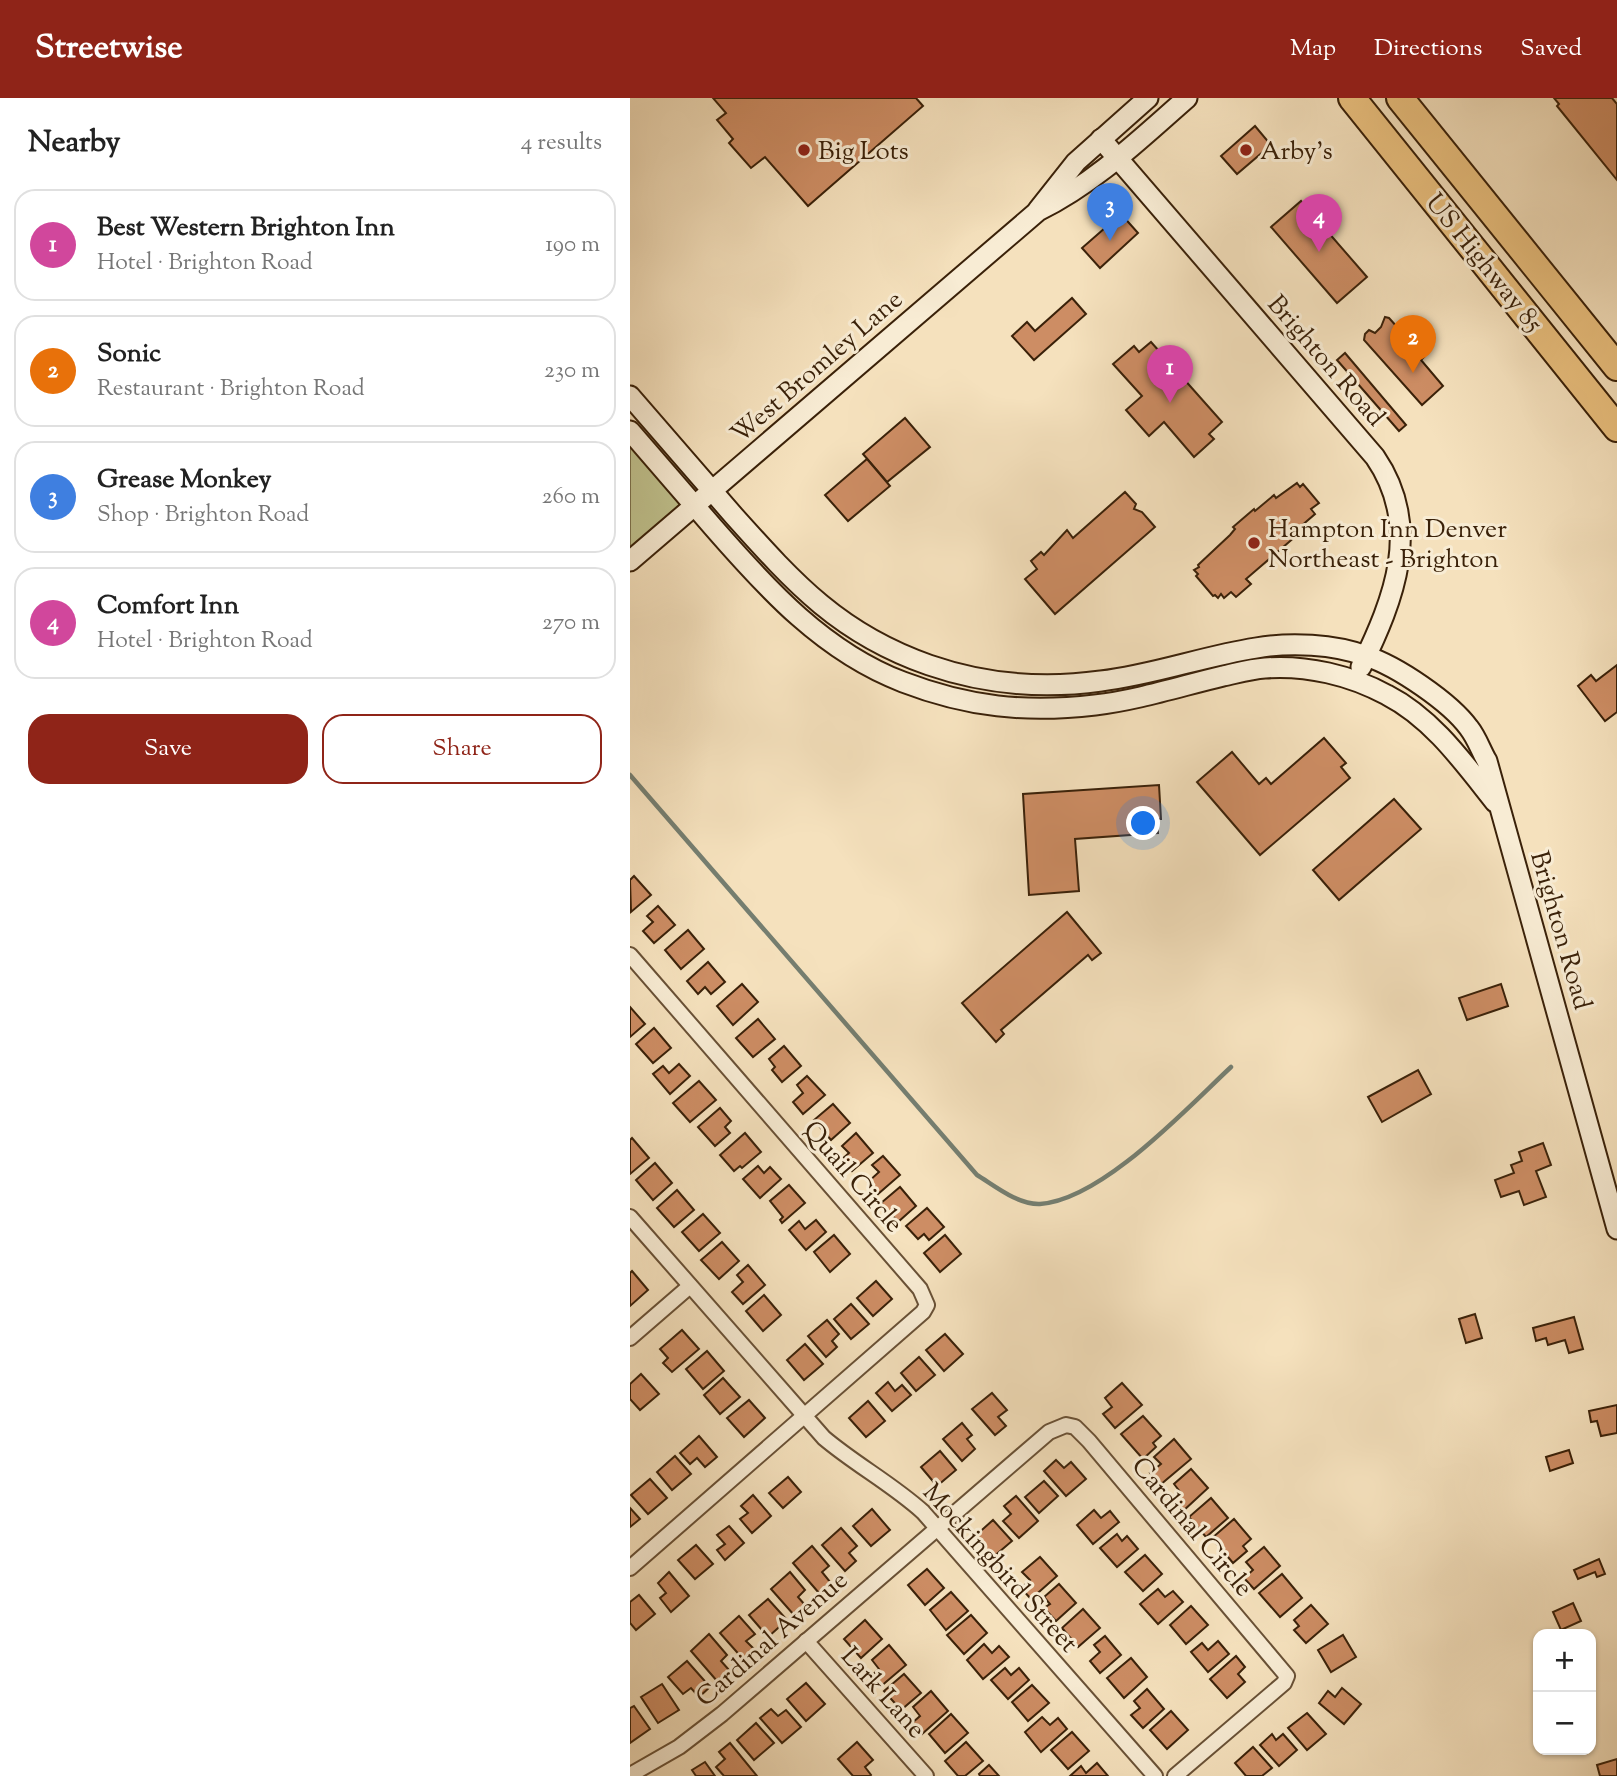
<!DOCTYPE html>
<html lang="en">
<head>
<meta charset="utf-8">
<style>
  :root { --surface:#fff; --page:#f2f2f2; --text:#222; --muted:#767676; --line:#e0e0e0; --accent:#8f2418 }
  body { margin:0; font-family:"Sorts Mill Goudy",serif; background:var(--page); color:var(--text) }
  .controls { position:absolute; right:21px; bottom:21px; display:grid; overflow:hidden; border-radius:14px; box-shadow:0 2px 5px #0004 }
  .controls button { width:63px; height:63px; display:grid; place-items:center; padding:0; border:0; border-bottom:2px solid var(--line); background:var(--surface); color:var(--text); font:35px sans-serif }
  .you { position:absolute; left:514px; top:726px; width:24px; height:24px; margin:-18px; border:5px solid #fff; border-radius:50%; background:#1a73e8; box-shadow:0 0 0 10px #1a73e833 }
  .badge { display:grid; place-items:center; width:46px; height:46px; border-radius:50%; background:var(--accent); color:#fff; font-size:23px; font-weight:700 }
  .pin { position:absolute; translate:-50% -58px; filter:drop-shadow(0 2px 4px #0008) }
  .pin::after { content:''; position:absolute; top:37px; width:24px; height:21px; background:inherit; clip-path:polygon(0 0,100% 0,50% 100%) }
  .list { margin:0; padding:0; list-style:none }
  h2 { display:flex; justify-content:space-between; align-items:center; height:91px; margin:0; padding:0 28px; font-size:30px }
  h2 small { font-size:23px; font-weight:400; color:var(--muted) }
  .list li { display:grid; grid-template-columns:46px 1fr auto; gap:21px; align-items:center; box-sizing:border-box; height:112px; margin:0 14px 14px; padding:0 14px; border:2px solid var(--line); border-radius:21px }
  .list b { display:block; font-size:26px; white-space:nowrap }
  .list p { margin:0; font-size:23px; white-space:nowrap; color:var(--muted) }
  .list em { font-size:23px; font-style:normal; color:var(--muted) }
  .actions { display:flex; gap:14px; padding:21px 28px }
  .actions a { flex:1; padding:16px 0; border:2px solid var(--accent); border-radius:21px; text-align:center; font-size:24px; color:var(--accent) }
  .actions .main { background:var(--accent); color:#fff }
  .map { position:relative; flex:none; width:987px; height:1678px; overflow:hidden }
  header { display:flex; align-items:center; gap:42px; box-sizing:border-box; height:98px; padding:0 35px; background:var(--accent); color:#fff }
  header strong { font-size:33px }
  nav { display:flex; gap:38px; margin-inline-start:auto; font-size:24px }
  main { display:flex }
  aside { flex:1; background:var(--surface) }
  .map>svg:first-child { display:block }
  .green { fill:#c0c28e; stroke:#7d724c; stroke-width:2 }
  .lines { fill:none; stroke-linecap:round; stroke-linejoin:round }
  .stream { stroke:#757e70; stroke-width:4.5 }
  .building { fill:#cd8d64; stroke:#3a2109; stroke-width:2 }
  .street-casing { stroke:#695136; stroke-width:18 }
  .secondary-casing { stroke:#3a2109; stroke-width:23 }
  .highway-casing { stroke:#3a2109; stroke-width:30 }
  .street { stroke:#f8ecd4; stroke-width:14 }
  .secondary { stroke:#f8ecd4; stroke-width:19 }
  .highway { stroke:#eac07e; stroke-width:26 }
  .poi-dot { fill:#8f2418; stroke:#f8ecd4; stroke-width:2.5 }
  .labels { text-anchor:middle; stroke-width:6; stroke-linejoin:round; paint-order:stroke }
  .poi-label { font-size:26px; fill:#3a2109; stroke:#f8ecd4; text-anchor:start }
  .street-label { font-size:26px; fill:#3a2109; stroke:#f8ecd4 }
</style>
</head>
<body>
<header>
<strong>Streetwise</strong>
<nav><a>Map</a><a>Directions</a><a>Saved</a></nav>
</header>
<main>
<aside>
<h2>Nearby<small>4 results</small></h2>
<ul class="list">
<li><span class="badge" style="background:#d1479c">1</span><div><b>Best Western Brighton Inn</b><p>Hotel · Brighton Road</p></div><em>190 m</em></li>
<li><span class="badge" style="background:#e8710a">2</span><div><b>Sonic</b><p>Restaurant · Brighton Road</p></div><em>230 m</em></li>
<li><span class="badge" style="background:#3f7fe0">3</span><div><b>Grease Monkey</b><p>Shop · Brighton Road</p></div><em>260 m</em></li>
<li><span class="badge" style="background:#d1479c">4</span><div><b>Comfort Inn</b><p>Hotel · Brighton Road</p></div><em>270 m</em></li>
</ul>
<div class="actions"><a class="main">Save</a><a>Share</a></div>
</aside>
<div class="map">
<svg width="987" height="1678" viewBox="0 0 987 1678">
  <rect width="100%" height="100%" fill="#f5e1bd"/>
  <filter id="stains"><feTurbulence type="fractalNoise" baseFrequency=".00286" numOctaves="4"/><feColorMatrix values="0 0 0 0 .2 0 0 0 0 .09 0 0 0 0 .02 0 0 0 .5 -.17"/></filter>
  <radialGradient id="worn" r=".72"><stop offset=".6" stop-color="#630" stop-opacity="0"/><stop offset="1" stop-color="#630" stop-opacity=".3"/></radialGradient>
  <path class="green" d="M0,333L64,408L0,463Z"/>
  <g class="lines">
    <path class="stream" d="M0,677L347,1077C365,1088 388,1107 410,1106C472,1102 557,1010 601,969"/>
  </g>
  <g class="building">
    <path d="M83,0H286L293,8L178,108L135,59L121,70L99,45L103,41L87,22L96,15Z"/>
    <path d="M924,0H982L987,6V82L927,8L929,6Z"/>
    <path d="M625,28L641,47L607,76L591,58Z"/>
    <path d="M671,103L737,179L707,205L641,129Z"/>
    <path d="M491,116L508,135L470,170L452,150Z"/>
    <path d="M442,200L456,216L404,262L382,238L397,224L405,233Z"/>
    <path d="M755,219L759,220L794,259L791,262L813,288L792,307L734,242L735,236L739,232L745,235L751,229Z"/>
    <path d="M521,244L592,324L579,336L584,341L564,359L534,324L519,338L496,312L512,298L483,266L504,248L509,254Z"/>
    <path d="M715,255L776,327L769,333L707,262Z"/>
    <path d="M275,320L300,349L257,384L233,356Z"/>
    <path d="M237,361L260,388L218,423L195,397Z"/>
    <path d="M667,385L670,389L673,386L689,405L681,411L685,416L663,435L666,438L616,481L621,486L606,499L601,494L594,500L591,496L588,500L585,497L583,498L566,478L568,476L564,472L569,469L568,467L600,437L605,431L603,429L624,411L625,413L644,397L646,400Z"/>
    <path d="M495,394L506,406L504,411L512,414L525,429L425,516L395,481L407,471L401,463L411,454L414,457L437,432L443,440Z"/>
    <path d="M987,567V614L975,623L948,588L961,577L966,583Z"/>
    <path d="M694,640L716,665L711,669L720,680L630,757L567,684L602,654L629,686L636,680L641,686Z"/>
    <path d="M529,687L531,721H527L528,735L445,741L449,793L399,797L393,696Z"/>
    <path d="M764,701L791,731L709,802L683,772Z"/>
    <path d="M4,778L21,797L1,814L0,782Z"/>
    <path d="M28,808L45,827L24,845L13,833L23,824L17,818Z"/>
    <path d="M437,814L471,855L462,862L458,857L371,932L374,936L366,944L332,905Z"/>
    <path d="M58,832L74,851L51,871L35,852Z"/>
    <path d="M78,864L95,884L81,896L75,889L68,896L57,883Z"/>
    <path d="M112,886L128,904L103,927L87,908Z"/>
    <path d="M871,886L878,908L837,922L829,900Z"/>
    <path d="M0,909L15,926L0,939Z"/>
    <path d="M128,921L145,941L123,959L106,940Z"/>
    <path d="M24,930L41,950L23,965L6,946Z"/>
    <path d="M154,948L171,968L152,984L142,972L145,969L139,961Z"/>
    <path d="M49,966L60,978L40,996L23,976L33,968L39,975Z"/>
    <path d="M788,972L801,996L752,1024L738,999Z"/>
    <path d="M177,978L195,997L173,1016L163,1004L173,995L167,987Z"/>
    <path d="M69,983L86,1002L60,1024L43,1005Z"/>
    <path d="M203,1006L220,1025L201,1042L184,1022Z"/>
    <path d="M90,1010L101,1023L95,1029L100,1035L85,1048L68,1029Z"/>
    <path d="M115,1035L131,1054L112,1070L110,1068L104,1073L90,1057Z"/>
    <path d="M226,1035L243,1055L222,1073L212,1061L219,1055L212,1048Z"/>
    <path d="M2,1040L19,1060L0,1076V1042Z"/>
    <path d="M913,1045L921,1067L906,1073L916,1099L894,1107L889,1093L871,1099L865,1082L884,1075L881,1067L892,1063L889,1054Z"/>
    <path d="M253,1058L270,1077L248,1096L238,1084L249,1074L242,1067Z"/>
    <path d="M25,1065L42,1085L23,1102L6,1082Z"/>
    <path d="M128,1068L134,1075L140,1069L151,1081L130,1100L113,1081Z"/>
    <path d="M159,1087L175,1105L152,1125L150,1122L153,1119L140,1103Z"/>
    <path d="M270,1089L286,1108L268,1124L251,1105Z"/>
    <path d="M47,1092L64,1112L44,1129L27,1110Z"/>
    <path d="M297,1110L314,1129L299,1142L294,1136L288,1141L276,1128Z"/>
    <path d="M73,1116L90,1135L69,1153L52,1134Z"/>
    <path d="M186,1122L196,1134L176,1152L159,1132L169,1123L175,1131Z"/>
    <path d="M204,1137L220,1156L200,1174L184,1154Z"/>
    <path d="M315,1137L331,1156L310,1174L294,1155Z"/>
    <path d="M92,1144L109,1163L89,1181L71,1162Z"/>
    <path d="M118,1167L135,1187L113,1206L102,1194L113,1184L107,1177Z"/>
    <path d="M2,1173L18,1192L0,1208V1175Z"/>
    <path d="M246,1183L262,1201L243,1218L227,1200Z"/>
    <path d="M134,1197L151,1217L133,1233L116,1213Z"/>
    <path d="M221,1206L239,1226L221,1241L204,1221Z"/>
    <path d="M845,1216L852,1240L836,1245L829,1221Z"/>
    <path d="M944,1219L953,1251L939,1255L935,1242L918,1247L916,1240L906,1243L903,1230Z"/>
    <path d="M197,1222L209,1236L202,1243L207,1249L196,1259L178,1238Z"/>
    <path d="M52,1232L69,1251L42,1274L33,1265L38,1260L30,1251Z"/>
    <path d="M315,1236L333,1256L314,1273L296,1252Z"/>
    <path d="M175,1246L193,1266L174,1282L157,1262Z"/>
    <path d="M77,1253L94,1273L73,1291L56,1271Z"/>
    <path d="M289,1259L305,1277L286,1293L271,1275Z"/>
    <path d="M11,1276L29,1296L10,1312L0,1301V1286Z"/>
    <path d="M93,1280L110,1299L90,1316L74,1297Z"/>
    <path d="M258,1284L265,1293L272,1287L281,1297L262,1313L246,1295Z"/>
    <path d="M492,1285L512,1307L485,1330L473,1316L482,1309L475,1300Z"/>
    <path d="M362,1295L377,1312L368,1319L376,1328L365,1337L342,1311Z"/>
    <path d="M119,1302L135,1320L114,1339L97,1320Z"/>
    <path d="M238,1303L255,1323L236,1339L219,1320Z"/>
    <path d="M987,1307V1335L971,1338L967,1323L961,1324L959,1313Z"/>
    <path d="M513,1318L531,1338L523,1345L526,1349L513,1361L491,1336Z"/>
    <path d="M332,1325L342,1337L337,1341L345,1351L332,1363L313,1341Z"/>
    <path d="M69,1338L87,1359L75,1369L67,1360L60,1366L50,1355Z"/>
    <path d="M544,1341L561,1361L530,1387L520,1375L531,1366L524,1359Z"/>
    <path d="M939,1352L943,1365L920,1373L916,1359Z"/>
    <path d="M310,1353L326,1372L307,1388L291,1369Z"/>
    <path d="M45,1358L61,1376L42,1392L27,1374Z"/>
    <path d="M426,1362L434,1370L441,1364L456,1381L436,1398L414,1373Z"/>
    <path d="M561,1371L578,1390L553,1413L543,1402L551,1395L544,1386Z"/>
    <path d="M158,1379L171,1394L153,1410L139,1395Z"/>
    <path d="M20,1381L37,1400L18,1416L1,1397Z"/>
    <path d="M414,1383L428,1398L409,1415L395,1399Z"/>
    <path d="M123,1397L141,1418L122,1435L110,1421L118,1415L111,1408Z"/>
    <path d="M386,1398L408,1423L389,1440L373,1423L381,1416L374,1408Z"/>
    <path d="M581,1400L598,1420L576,1439L559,1419Z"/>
    <path d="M0,1410L10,1421L0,1429Z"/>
    <path d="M242,1411L260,1432L241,1448L223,1428Z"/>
    <path d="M464,1412L471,1420L480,1413L489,1424L463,1446L447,1427Z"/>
    <path d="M604,1421L621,1441L613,1448L617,1453L603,1465L582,1440Z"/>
    <path d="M363,1422L382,1443L362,1460L344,1439Z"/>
    <path d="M99,1428L114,1445L95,1462L87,1452L95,1446L87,1437Z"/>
    <path d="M211,1430L227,1448L219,1455L226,1463L215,1473L192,1447Z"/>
    <path d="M487,1436L492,1443L497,1438L508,1451L487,1469L470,1450Z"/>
    <path d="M66,1447L83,1466L65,1481L48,1462Z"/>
    <path d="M182,1448L199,1468L192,1474L201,1485L189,1495L163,1465Z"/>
    <path d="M634,1449L650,1468L624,1491L614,1480L623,1472L616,1464Z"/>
    <path d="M515,1457L532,1476L513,1493L495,1474Z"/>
    <path d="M410,1459L427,1478L401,1501L391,1490L400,1482L392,1474Z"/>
    <path d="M969,1461L975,1476L967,1479L965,1474L948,1481L944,1472Z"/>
    <path d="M297,1471L314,1490L295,1507L278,1487Z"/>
    <path d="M39,1474L59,1498L41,1514L30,1500L36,1495L28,1485Z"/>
    <path d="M160,1474L175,1492L168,1499L175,1507L164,1517L141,1491Z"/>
    <path d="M652,1476L672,1500L650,1519L629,1495Z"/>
    <path d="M429,1486L446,1505L426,1523L414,1510L420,1506L414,1499Z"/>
    <path d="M528,1491L535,1499L543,1493L553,1504L528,1526L510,1506Z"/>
    <path d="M321,1494L338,1513L316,1532L300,1512Z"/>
    <path d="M9,1497L25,1516L6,1532L0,1525V1504Z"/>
    <path d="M138,1501L157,1522L138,1539L119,1517Z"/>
    <path d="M943,1505L951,1523L931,1532L923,1514Z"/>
    <path d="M681,1507L698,1526L676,1545L664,1532L669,1528L664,1522Z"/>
    <path d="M561,1508L578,1527L556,1546L540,1527Z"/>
    <path d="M453,1511L470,1530L448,1549L432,1530Z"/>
    <path d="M341,1517L357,1535L334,1556L317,1537Z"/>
    <path d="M109,1518L125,1536L116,1543L124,1551L113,1561L90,1535Z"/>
    <path d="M235,1522L252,1541L231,1560L214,1541Z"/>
    <path d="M79,1536L97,1557L91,1563L99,1572L87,1583L61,1553Z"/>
    <path d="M713,1537L726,1559L701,1574L688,1552Z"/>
    <path d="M475,1538L491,1557L470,1575L460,1563L470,1554L464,1547Z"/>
    <path d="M588,1543L599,1556L578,1574L561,1554L572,1545L578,1552Z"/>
    <path d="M354,1546L362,1555L369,1548L379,1559L353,1581L337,1562Z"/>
    <path d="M259,1547L276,1567L250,1589L241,1578L249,1571L242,1562Z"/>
    <path d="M606,1558L615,1569L608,1576L615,1584L597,1600L580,1581Z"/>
    <path d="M501,1560L517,1579L494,1600L477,1580Z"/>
    <path d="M57,1563L80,1589L69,1599L61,1590L53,1596L38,1579Z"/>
    <path d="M375,1570L381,1577L389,1570L399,1582L378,1601L361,1582Z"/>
    <path d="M274,1576L291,1595L271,1612L254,1593Z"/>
    <path d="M176,1585L195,1606L176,1623L157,1601Z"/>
    <path d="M32,1586L49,1612L28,1625L11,1599Z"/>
    <path d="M402,1587L419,1605L398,1623L382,1604Z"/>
    <path d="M712,1590L731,1606L714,1626L689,1605L698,1593L705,1599Z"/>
    <path d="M517,1591L534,1611L513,1630L501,1617L510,1610L504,1603Z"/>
    <path d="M301,1593L318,1613L292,1636L282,1625L290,1618L283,1609Z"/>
    <path d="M4,1608L20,1631L0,1645V1610Z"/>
    <path d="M141,1611L148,1618L156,1612L171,1629L152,1645L130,1620Z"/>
    <path d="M541,1613L558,1632L537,1651L520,1632Z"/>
    <path d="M677,1615L696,1636L677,1652L658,1630Z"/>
    <path d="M321,1616L338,1635L315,1655L299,1636Z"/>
    <path d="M412,1619L420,1627L428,1620L437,1631L411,1654L395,1634Z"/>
    <path d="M126,1625L144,1645L124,1662L107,1642Z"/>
    <path d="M442,1634L459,1653L438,1671L421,1652Z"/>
    <path d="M642,1636L646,1642L653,1636L667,1652L649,1668L630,1647Z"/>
    <path d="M227,1644L243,1662L235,1669L241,1677L240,1678H223L208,1661Z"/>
    <path d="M336,1644L353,1663L335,1678H328L315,1663Z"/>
    <path d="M100,1645L127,1678H94L86,1669L95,1661L89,1654Z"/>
    <path d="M623,1649L642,1670L632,1678H616L605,1665Z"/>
    <path d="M987,1661V1678H970L967,1667Z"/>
    <path d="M75,1664L85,1678H66L62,1672Z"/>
    <path d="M467,1665L478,1678H440L451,1668L456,1675Z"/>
    <path d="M359,1667L369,1678H350L349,1676Z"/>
  </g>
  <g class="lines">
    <g class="street-casing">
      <g id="street">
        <path d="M0,857L290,1191L297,1207L293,1214L0,1470"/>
        <path d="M0,1119L194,1340C226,1367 262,1386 293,1414L525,1678"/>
        <path d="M0,1240L60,1188"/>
        <path d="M176,1543L296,1678"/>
        <path d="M0,1677L49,1649L92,1616L419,1334L436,1327L445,1329L459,1343L657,1578L654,1585L545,1678"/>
      </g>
    </g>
    <g class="secondary-casing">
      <g id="secondary">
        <path d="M471,41L745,359C793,429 764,501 731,569"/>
        <path d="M408,112L446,64L518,0"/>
        <path d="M0,298C35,338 69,378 104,418C165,486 210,536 299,567C354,586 413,591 471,583C523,577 574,558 626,550C660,544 704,546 736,558C767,568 820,604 839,630C847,640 851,653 857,663L987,1131"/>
        <path d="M0,333C28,365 55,397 83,429C137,491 194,554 273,584C338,609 396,615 465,607C508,602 551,588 593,578C607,575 621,571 635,570C677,567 720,577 757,597C802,620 834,665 865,704"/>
        <path d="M0,463L408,113C465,85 510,41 557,0"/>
      </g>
    </g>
    <g class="highway-casing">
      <g id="highway">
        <path d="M722,0L987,330"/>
        <path d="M770,0L987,269"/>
      </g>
    </g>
    <use href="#street" class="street"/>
    <use href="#secondary" class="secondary"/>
    <use href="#highway" class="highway"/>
  </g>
  <g class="poi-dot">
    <circle cx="174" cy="52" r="7"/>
    <circle cx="616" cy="52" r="7"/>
    <circle cx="624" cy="445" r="7"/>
  </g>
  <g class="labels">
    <g class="poi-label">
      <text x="188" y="61">Big Lots</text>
      <text x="630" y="61">Arby's</text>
      <text x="638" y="439">Hampton Inn Denver<tspan x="638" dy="30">Northeast - Brighton</tspan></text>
    </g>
    <g class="street-label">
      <text transform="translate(855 164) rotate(51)" y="9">US Highway 85</text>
      <text transform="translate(697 262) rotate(49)" y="9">Brighton Road</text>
      <text transform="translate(186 268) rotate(-41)" y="9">West Bromley Lane</text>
      <text transform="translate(932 832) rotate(74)" y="9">Brighton Road</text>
      <text transform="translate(224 1078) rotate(49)" y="9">Quail Circle</text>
      <text transform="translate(563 1428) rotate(50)" y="9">Cardinal Circle</text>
      <text transform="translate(371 1469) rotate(48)" y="9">Mockingbird Street</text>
      <text transform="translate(141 1540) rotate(-41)" y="9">Cardinal Avenue</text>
      <text transform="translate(254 1594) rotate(48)" y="9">Lark Lane</text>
    </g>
  </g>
  <rect width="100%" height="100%" filter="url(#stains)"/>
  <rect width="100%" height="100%" fill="url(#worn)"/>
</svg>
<div class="controls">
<button>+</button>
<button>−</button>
</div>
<div class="you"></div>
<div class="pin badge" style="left:540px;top:305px;background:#d1479c">1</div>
<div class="pin badge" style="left:783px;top:275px;background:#e8710a">2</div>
<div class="pin badge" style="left:480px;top:143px;background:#3f7fe0">3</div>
<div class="pin badge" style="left:689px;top:154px;background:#d1479c">4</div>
</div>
</main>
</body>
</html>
